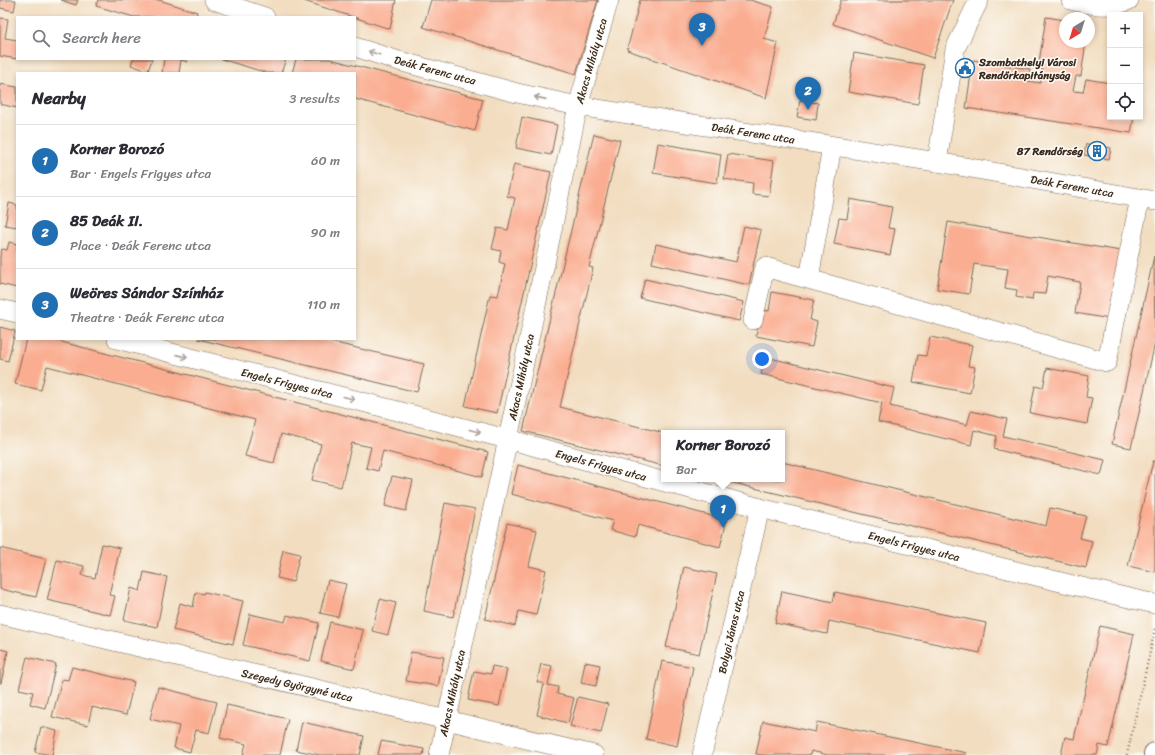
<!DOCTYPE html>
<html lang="en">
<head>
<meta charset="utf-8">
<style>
  :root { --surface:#fff; --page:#f7f7f7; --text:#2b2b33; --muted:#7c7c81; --line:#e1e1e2; --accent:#1f6fb2 }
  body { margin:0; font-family:Sriracha,sans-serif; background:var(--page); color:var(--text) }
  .controls { position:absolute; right:12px; top:12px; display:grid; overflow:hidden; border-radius:0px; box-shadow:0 2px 6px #0003 }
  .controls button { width:36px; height:36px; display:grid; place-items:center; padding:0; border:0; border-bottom:1px solid var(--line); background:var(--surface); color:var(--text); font:20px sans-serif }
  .compass { position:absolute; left:1059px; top:12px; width:36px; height:36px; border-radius:50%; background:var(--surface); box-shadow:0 2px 6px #0003; rotate:218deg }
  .you { position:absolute; left:762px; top:359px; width:14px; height:14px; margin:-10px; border:3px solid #fff; border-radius:50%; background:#1a73e8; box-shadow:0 0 0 6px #1a73e833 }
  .badge { display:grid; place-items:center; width:26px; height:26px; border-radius:50%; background:var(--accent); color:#fff; font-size:13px; font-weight:700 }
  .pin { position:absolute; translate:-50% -33px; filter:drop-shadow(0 1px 2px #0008) }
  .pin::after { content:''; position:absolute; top:21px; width:14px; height:12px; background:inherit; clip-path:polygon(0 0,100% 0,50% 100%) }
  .popup { position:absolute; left:661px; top:430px; width:124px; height:52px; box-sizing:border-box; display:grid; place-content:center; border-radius:0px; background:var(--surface); filter:drop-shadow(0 1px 3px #0005); font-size:13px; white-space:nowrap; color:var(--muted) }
  .popup b { font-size:15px; color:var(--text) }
  .popup::after { content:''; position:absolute; left:50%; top:100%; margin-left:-8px; border:8px solid transparent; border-top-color:var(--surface) }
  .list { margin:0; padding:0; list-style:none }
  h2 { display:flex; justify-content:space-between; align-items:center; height:52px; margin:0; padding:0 16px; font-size:17px }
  h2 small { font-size:13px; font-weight:400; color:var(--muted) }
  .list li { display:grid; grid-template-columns:26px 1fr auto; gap:12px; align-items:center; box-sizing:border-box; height:72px; padding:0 16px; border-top:1px solid var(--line) }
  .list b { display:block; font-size:15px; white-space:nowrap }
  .list p { margin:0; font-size:13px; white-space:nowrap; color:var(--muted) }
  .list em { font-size:13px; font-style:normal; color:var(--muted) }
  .icon { flex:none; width:22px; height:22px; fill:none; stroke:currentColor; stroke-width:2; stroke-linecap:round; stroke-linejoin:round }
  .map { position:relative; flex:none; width:1155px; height:755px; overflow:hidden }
  .search { position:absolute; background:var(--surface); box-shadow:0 2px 6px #0003; left:16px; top:16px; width:340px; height:44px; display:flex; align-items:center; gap:10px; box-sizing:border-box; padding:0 14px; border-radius:0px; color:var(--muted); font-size:15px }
  .panel { position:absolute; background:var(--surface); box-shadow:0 2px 6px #0003; left:16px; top:72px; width:340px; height:268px; border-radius:0px }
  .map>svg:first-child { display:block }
  .building { fill:#faad91 }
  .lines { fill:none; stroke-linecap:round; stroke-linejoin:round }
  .minor-casing { stroke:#7b6957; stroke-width:20 }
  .major-casing { stroke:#7b6957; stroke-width:24 }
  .path { stroke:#7b6957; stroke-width:2.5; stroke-dasharray:1 3; stroke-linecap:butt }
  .minor { stroke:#fff; stroke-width:19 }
  .major { stroke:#fff; stroke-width:22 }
  .oneway { stroke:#a79f9a }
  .labels { text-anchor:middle; stroke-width:3; stroke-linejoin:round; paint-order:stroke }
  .street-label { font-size:11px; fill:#3b2a1e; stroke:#fdfcf7 }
  .poi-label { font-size:11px; font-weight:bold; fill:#3b2a1e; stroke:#fdfcf7; text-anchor:start }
</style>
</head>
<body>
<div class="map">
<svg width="1155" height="755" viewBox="0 0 1155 755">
  <rect width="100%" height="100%" fill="#fdfcf7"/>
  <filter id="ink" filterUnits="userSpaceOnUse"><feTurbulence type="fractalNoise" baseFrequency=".025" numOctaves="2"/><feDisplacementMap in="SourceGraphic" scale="8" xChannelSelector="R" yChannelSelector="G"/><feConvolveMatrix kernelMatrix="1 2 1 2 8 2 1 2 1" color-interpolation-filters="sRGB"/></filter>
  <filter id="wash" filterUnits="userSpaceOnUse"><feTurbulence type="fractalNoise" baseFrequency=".012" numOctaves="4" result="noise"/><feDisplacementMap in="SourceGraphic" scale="16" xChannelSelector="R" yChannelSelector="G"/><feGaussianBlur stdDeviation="0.9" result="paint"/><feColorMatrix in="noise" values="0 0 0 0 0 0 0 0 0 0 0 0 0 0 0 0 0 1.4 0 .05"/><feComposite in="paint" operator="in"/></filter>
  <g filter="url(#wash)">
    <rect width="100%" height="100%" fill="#f2ddc0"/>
    <g id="blocks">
      <g class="building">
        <path d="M0,0H16L14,11L0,8Z"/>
        <path d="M61,0H78L76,5Z"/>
        <path d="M98,0H159L197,12L196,17H134L96,6Z"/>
        <path d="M301,0H396L390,29Z"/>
        <path d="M431,0H598L576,74L423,27Z"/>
        <path d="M640,0H750L773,7L764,39L778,43L766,98L627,50Z"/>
        <path d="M841,0H953L933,58L833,24Z"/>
        <path d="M1046,17L1065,20V42H1086L1081,76H1076L1073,91L1083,92L1086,79L1110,83V117H1134L1131,133L966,108L973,60L1030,69L1028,81L1040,83L1043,70L1038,69Z"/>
        <path d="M0,18L8,19L5,38L17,40V59L0,56Z"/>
        <path d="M854,53L924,65L918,104L848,92Z"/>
        <path d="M133,59H152L148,71L131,65Z"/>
        <path d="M164,59H187V62L181,60L179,73H162Z"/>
        <path d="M221,59H286L281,73H267Z"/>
        <path d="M296,59H330L483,99L475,131L355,99V73H292Z"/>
        <path d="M0,84L17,87V108L0,104Z"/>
        <path d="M800,100L818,103L816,120L797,117Z"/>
        <path d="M522,117L557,125L551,155L516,148Z"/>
        <path d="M594,134L620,140L589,267L593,268L560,407L664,433V466L523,431Z"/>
        <path d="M658,143L721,154L717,183L653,173Z"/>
        <path d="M1086,144L1111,148L1109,159L1084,155Z"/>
        <path d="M728,154L774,161L769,196L752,194L753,183L724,179Z"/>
        <path d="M514,164L551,172L497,413L465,406L490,295L498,296L505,264L499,262L501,251L492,249L497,228L508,230L515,198L507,196Z"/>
        <path d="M850,199L892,207L888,228L895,229L890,255L834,244L839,218L847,219Z"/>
        <path d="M9,203L17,205V227L5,225Z"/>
        <path d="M948,222L1121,251L1110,319L1075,313L1080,282L1048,276L1045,294L1033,293L1032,300L1016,297L1017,290L1005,288L1008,269L974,264L969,294L937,289Z"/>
        <path d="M744,226L761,230L749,285L652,263L656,244L736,262Z"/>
        <path d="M9,242L17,244V288L0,284V256L2,249L7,250Z"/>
        <path d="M1154,256L1155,343L1131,448L1112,444Z"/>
        <path d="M645,279L744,302L739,321L640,298Z"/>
        <path d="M772,292L814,300L810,320L817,322L812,347L756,336L761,310L769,311Z"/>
        <path d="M0,327L15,331L8,361L0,359Z"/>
        <path d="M930,337L972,345L968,366L975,367L970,393L913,382L918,355L926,356Z"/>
        <path d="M26,339H50L488,452L482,477L383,451L378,471L366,468L371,447L352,443L341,487L312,480L321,444L281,434L274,463L245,456L255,420L47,366L41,390L15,384Z"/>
        <path d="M198,339H319L424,364L417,392Z"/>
        <path d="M766,357L894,388L890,406L967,425L971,411L1007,419L1003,436L1105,460L1101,475L994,449L997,436L974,430L971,445L878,422L882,403L761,374Z"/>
        <path d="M1047,368L1089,376L1086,397L1092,398L1087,424L1030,413L1035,386L1043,388Z"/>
        <path d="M1153,461H1155V572L1128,566Z"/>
        <path d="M782,462L1046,526L1050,508L1086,516L1080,538L1092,541L1086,568L721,480L782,479Z"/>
        <path d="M518,465L727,520L720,547L638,525L635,537L610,530L613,521L511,494Z"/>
        <path d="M392,476L413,480L406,511L385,506Z"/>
        <path d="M445,503L475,509L453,617L424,611Z"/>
        <path d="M507,523L537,530L529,566L546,570L536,615L519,611L515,626L485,619Z"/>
        <path d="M102,544L120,548L109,595L115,596L110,615L47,600L57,560L84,566L82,575L95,578Z"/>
        <path d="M0,548L46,559L36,597L0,589Z"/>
        <path d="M283,550L300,554L293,582L277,578Z"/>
        <path d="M684,567L717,574L699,654L666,647Z"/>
        <path d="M144,572L167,577L157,627L124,620L131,588L140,591Z"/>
        <path d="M328,580L346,584L338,617L320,613Z"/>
        <path d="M782,591L833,602L835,592L986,623L980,653L829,621L827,634L775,623Z"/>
        <path d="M196,592L204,594L205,592L243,601L233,644L173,630L180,603L193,607Z"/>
        <path d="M380,599L396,603L388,635L372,631Z"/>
        <path d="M250,614L285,622L287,615L319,623L310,661L243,645Z"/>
        <path d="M330,622L363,630L354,669L321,661Z"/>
        <path d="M1100,626L1134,634L1108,747L1099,745L1097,755H1061L1065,737L1074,739Z"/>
        <path d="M0,649L8,651L1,683H0Z"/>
        <path d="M411,652L444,657L438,686L406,681Z"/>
        <path d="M27,657L56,664L45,708L30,704L33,692L19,689Z"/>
        <path d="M662,661L693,667L677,746L646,739Z"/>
        <path d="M585,662L600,665L596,686L581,683Z"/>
        <path d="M541,664L552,666L548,685L558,687L557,694L574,698L568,723L537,715L544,684L537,682Z"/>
        <path d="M492,666L507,669L499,706L468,700L474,671L491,674Z"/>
        <path d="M72,667L134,682L126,715L92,707L88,725L52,717L62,679L68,680Z"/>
        <path d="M158,687L217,702L209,733L196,730L190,752L174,748L179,726L150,719Z"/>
        <path d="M578,697L608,704L601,733L570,726Z"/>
        <path d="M227,705L288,719L280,755H243L246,744L220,738Z"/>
        <path d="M763,721L815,732L817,722L967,753L966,755H828L811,751L810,755H763L756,754Z"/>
        <path d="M302,722L364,736L360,755H320L296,750Z"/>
        <path d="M41,727L57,731L52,755L35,752Z"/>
        <path d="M381,741L424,749L423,755H378Z"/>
      </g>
    </g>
  </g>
  <g filter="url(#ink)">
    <use href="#blocks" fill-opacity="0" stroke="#7b6957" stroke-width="1"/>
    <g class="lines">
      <g class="minor-casing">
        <g id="minor">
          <path d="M214,0L265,17"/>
          <path d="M1071,0C1090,5 1111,9 1129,0"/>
          <path d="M355,47L399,61L517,93L578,106L937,162L1155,201"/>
          <path d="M937,162L955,49L979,0"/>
          <path d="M809,279L832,146"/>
          <path d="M0,309L17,313"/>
          <path d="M753,320L765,267L1107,362L1140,198"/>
          <path d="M117,339L515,441L760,508L1077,586L1155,604"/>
          <path d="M0,614L594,755"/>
          <path d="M439,755L508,439L578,106L609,0"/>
          <path d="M702,755L760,508"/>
        </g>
      </g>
      <g class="major-casing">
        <path id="major" d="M1155,755V754"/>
      </g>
      <path class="path" d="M1127,755L1155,629"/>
      <use href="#minor" class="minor"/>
      <use href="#major" class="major"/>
    </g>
    <defs><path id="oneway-shaft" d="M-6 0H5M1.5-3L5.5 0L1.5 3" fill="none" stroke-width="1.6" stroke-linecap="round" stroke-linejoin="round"/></defs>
    <g class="oneway">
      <use href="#oneway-shaft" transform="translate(374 53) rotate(-162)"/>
      <use href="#oneway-shaft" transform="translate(540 98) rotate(-167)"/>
      <use href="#oneway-shaft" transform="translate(182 356) rotate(14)"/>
      <use href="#oneway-shaft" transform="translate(349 398) rotate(14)"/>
      <use href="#oneway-shaft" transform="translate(475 431) rotate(14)"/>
    </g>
  </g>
  <defs>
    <g id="civic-ring" transform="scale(1)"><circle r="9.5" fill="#fdfcf7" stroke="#1f6fb2" stroke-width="1.5"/><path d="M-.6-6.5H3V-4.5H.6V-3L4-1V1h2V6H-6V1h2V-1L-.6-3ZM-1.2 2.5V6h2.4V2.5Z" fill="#1f6fb2"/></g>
    <g id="building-ring" transform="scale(1)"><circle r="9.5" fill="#fdfcf7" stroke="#1f6fb2" stroke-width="1.5"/><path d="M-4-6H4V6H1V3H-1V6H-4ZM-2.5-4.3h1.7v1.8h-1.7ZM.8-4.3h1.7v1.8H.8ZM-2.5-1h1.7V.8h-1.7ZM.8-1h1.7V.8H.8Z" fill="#1f6fb2"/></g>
  </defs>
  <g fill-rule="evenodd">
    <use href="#civic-ring" x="965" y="68"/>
    <use href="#building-ring" x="1097" y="151"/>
  </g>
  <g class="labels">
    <g class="street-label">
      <text transform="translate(591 61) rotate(-74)" y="4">Akacs Mihály utca</text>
      <text transform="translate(435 70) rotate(15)" y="4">Deák Ferenc utca</text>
      <text transform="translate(753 133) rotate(9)" y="4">Deák Ferenc utca</text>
      <text transform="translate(1072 186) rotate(10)" y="4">Deák Ferenc utca</text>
      <text transform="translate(521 377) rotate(-78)" y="4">Akacs Mihály utca</text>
      <text transform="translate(287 383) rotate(14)" y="4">Engels Frigyes utca</text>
      <text transform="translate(601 465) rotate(15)" y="4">Engels Frigyes utca</text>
      <text transform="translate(914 546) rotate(14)" y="4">Engels Frigyes utca</text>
      <text transform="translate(731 632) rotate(-77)" y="4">Bolyai János utca</text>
      <text transform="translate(297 685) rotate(13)" y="4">Szegedy Györgyné utca</text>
      <text transform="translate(452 693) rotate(-78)" y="4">Akacs Mihály utca</text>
    </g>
    <g class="poi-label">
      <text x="979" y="66">Szombathelyi Városi<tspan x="979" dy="13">Rendőrkapitányság</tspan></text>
      <text x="1083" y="155" text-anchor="end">87 Rendőrség</text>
    </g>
  </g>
</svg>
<div class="controls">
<button>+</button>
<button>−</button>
<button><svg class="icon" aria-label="locate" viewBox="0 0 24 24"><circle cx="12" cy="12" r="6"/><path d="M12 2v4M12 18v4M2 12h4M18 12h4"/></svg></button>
</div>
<svg class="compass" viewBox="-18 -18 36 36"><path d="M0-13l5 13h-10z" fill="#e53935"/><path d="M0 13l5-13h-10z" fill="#7c7c81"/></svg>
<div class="you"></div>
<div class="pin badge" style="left:723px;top:528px">1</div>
<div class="popup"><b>Korner Borozó</b>Bar</div>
<div class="pin badge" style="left:808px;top:110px">2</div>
<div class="pin badge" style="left:702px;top:46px">3</div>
<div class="search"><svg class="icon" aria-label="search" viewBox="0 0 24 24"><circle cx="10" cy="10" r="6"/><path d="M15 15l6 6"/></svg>Search here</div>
<section class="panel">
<h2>Nearby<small>3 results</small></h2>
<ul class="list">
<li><span class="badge">1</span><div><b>Korner Borozó</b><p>Bar · Engels Frigyes utca</p></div><em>60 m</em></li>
<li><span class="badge">2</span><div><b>85 Deák II.</b><p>Place · Deák Ferenc utca</p></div><em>90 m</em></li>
<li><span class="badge">3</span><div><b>Weöres Sándor Színház</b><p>Theatre · Deák Ferenc utca</p></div><em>110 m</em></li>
</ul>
</section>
</div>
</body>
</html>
